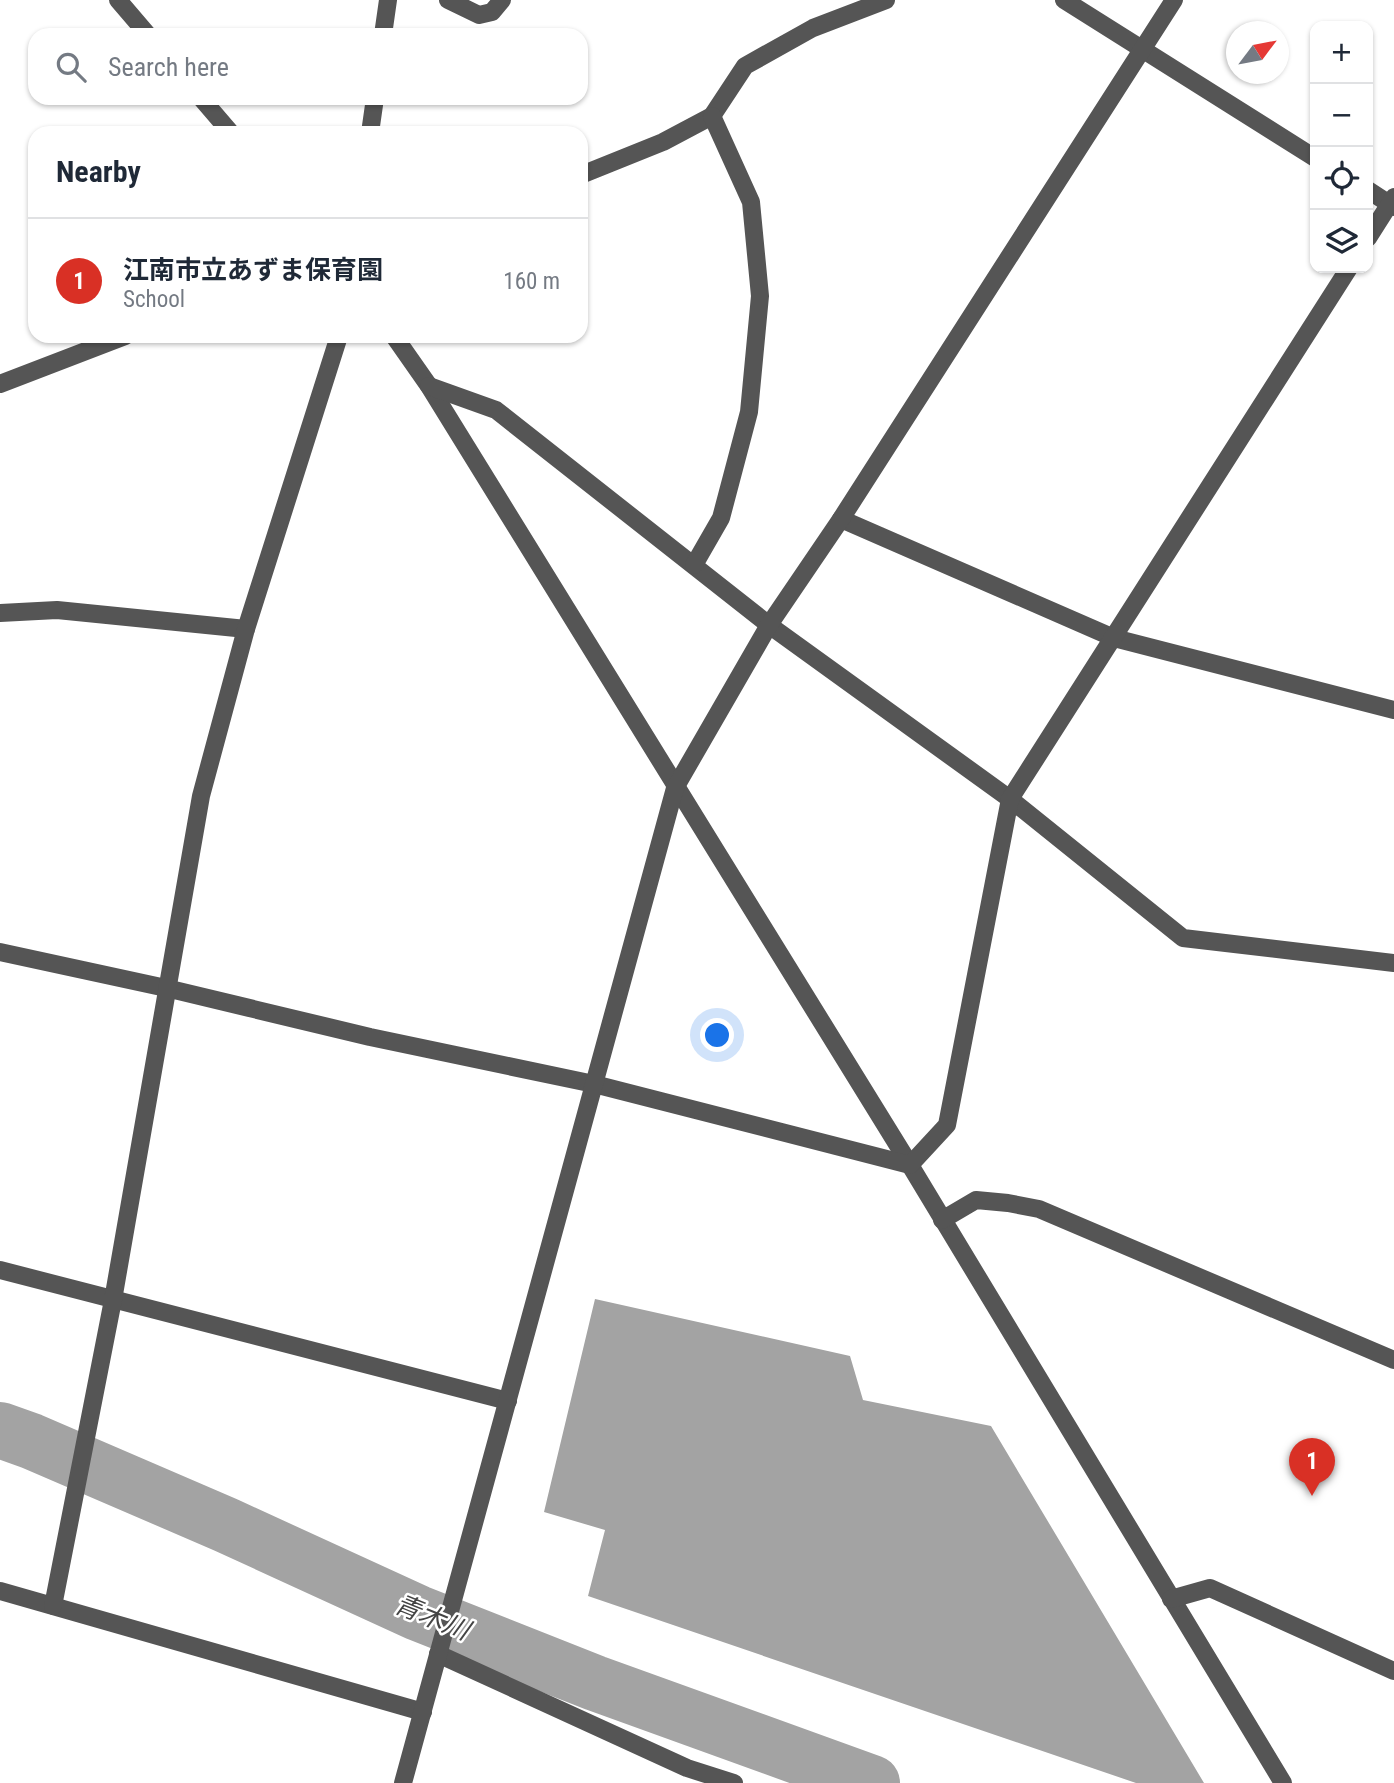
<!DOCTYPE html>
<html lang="en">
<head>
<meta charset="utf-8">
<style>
  :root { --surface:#fff; --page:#f2f2f3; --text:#1f2937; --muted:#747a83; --line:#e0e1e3; --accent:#d93025 }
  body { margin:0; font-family:"Roboto Condensed","Noto Sans JP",sans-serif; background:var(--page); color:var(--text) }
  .controls { position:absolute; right:21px; top:21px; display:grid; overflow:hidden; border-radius:14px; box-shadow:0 2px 5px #0004 }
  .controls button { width:63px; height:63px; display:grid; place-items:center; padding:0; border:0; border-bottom:2px solid var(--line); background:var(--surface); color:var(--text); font:35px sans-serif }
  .compass { position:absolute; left:1226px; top:21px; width:63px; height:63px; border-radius:50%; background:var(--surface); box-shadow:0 2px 5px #0004; rotate:58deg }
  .you { position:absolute; left:718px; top:1036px; width:24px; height:24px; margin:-18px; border:5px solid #fff; border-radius:50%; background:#1a73e8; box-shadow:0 0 0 10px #1a73e833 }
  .badge { display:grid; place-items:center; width:46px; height:46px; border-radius:50%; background:var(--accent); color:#fff; font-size:23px; font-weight:700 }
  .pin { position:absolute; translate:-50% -58px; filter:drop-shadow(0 2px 4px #0008) }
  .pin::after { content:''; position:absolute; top:37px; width:24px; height:21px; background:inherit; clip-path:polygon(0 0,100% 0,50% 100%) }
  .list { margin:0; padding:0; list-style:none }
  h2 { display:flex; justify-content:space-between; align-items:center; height:91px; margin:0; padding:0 28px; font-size:30px }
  h2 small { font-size:23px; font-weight:400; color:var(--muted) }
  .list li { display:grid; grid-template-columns:46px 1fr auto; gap:21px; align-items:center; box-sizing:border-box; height:126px; padding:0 28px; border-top:2px solid var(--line) }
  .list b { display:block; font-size:26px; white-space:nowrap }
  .list p { margin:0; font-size:23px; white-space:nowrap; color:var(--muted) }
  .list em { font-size:23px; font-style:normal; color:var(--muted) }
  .icon { flex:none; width:38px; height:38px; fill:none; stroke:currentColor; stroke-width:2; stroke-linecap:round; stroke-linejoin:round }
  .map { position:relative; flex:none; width:1394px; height:1783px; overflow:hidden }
  .search { position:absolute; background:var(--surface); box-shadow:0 2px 5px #0004; left:28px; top:28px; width:560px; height:77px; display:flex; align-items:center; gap:18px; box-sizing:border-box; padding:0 24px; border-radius:21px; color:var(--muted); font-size:26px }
  .panel { position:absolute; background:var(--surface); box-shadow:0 2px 5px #0004; left:28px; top:126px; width:560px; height:217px; border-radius:21px }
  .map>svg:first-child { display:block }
  .water { fill:#a3a3a3 }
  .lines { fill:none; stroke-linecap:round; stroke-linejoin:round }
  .river { stroke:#a3a3a3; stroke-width:56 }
  .minor { stroke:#555; stroke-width:18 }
  .labels { text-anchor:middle; stroke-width:5; stroke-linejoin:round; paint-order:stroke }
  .water-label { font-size:26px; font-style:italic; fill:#444; stroke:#fff }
</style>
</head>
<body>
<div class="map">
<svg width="1394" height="1783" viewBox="0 0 1394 1783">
  <rect width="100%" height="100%" fill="#fff"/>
  <path class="water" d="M595,1299L850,1356L863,1400L991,1426L1204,1783H1136L588,1596L605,1530L544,1512Z"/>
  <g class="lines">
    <path class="river" d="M0,1430L31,1441L226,1525L418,1613L595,1683L872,1783"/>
    <g class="minor">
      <path d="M118,0L148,35"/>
      <path d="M448,0L479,15L492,12L502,0"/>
      <path d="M1064,0L1315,158"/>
      <path d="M383,35L388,0"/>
      <path d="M201,98L231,133"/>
      <path d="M370,133L375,98"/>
      <path d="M581,175L663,142L712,116L745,66L813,28L886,0"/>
      <path d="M1368,190L1394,207"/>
      <path d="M1368,238L1394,197"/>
      <path d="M394,336L429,386L910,1165L1283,1783"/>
      <path d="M0,384L125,336"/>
      <path d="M429,386L496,410L769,625L1010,799L1183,938L1394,963"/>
      <path d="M841,519L1114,638L1394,710"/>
      <path d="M694,565L721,518L749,412L760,296L751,202L712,116"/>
      <path d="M0,613L57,610L246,629"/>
      <path d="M0,952L166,988L370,1037L594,1084L910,1165L947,1125L1010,799L1349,268"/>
      <path d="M942,1220L976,1200L1008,1203L1039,1209L1394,1360"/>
      <path d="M0,1270L508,1401"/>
      <path d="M0,1591L423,1712"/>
      <path d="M1171,1599L1210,1588L1394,1671"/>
      <path d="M53,1606L113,1300L201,796L246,629L339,336"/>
      <path d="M438,1654L687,1768L734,1783"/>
      <path d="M403,1783L675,788L769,625L841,519L1174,0"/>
    </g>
  </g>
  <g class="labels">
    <g class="water-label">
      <text transform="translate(432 1617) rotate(22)" y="9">青木川</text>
    </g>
  </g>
</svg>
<div class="controls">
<button>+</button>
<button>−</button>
<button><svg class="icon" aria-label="locate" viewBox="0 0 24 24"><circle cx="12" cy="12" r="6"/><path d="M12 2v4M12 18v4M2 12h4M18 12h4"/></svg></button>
<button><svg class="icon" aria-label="layers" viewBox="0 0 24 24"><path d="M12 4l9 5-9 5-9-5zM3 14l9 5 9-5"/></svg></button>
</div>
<svg class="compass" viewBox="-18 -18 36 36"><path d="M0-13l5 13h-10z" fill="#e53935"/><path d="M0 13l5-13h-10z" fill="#747a83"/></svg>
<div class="you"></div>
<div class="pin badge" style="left:1312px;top:1496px">1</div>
<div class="search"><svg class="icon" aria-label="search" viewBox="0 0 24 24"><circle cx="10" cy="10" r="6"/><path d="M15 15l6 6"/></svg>Search here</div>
<section class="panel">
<h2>Nearby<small></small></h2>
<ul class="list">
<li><span class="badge">1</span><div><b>江南市立あずま保育園</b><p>School</p></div><em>160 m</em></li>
</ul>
</section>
</div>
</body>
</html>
